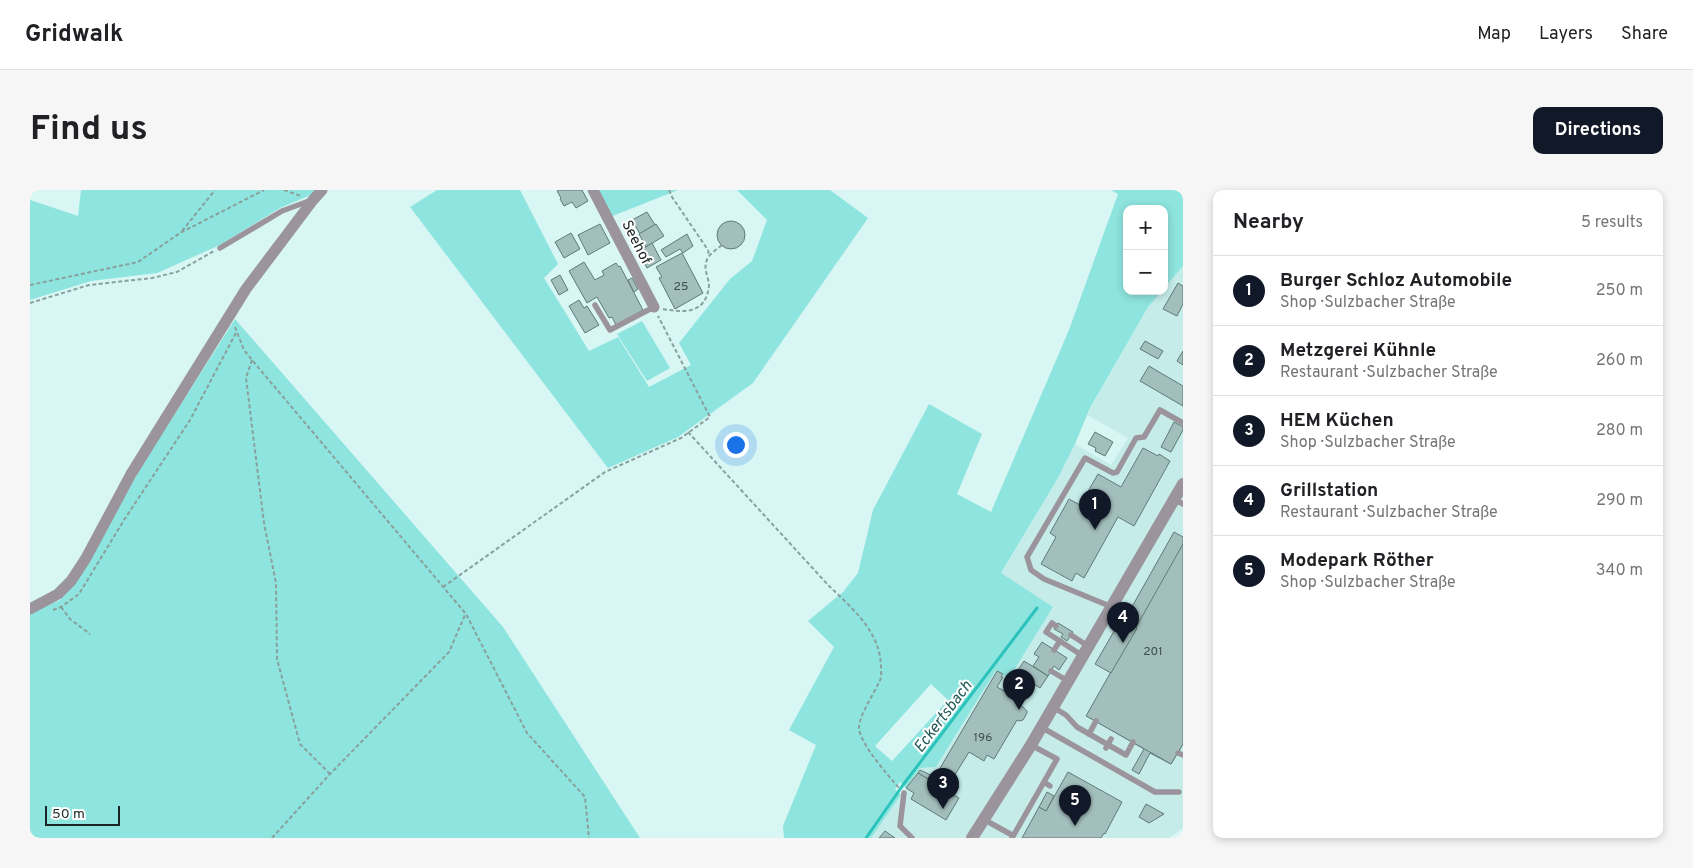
<!DOCTYPE html>
<html lang="en">
<head>
<meta charset="utf-8">
<style>
  :root { --surface:#fff; --page:#f6f6f6; --text:#202124; --muted:#757577; --line:#e0e0e0; --accent:#111827 }
  body { margin:0; font-family:Overpass,sans-serif; background:var(--page); color:var(--text) }
  .controls { position:absolute; right:15px; top:15px; display:grid; overflow:hidden; border-radius:10px; box-shadow:0 2px 8px #0003 }
  .controls button { width:45px; height:45px; display:grid; place-items:center; padding:0; border:0; border-bottom:1px solid var(--line); background:var(--surface); color:var(--text); font:25px sans-serif }
  .scale { position:absolute; left:15px; bottom:12px; width:75px; box-sizing:border-box; padding-left:5px; border:2px solid #1b2726; border-top:0; font-size:14px; line-height:18px; white-space:nowrap; color:#1b2726; -webkit-text-stroke:4px #fff; paint-order:stroke }
  .you { position:absolute; left:705px; top:254px; width:18px; height:18px; margin:-12px; border:4px solid #fff; border-radius:50%; background:#1a73e8; box-shadow:0 0 0 8px #1a73e833 }
  .badge { display:grid; place-items:center; width:32px; height:32px; border-radius:50%; background:var(--accent); color:#fff; font-size:16px; font-weight:700 }
  .pin { position:absolute; translate:-50% -41px; filter:drop-shadow(0 1px 2px #0008) }
  .pin::after { content:''; position:absolute; top:26px; width:18px; height:15px; background:inherit; clip-path:polygon(0 0,100% 0,50% 100%) }
  .list { margin:0; padding:0; list-style:none }
  h2 { display:flex; justify-content:space-between; align-items:center; height:65px; margin:0; padding:0 20px; font-size:21px }
  h2 small { font-size:16px; font-weight:400; color:var(--muted) }
  .list li { display:grid; grid-template-columns:32px 1fr auto; gap:15px; align-items:center; box-sizing:border-box; height:70px; padding:0 20px; border-top:1px solid var(--line) }
  .list b { display:block; font-size:19px; white-space:nowrap }
  .list p { margin:0; font-size:16px; white-space:nowrap; color:var(--muted) }
  .list em { font-size:16px; font-style:normal; color:var(--muted) }
  .map { position:relative; flex:none; width:1153px; height:648px; overflow:hidden; border-radius:10px }
  header { display:flex; align-items:center; gap:30px; box-sizing:border-box; height:70px; padding:0 25px; background:var(--surface); border-bottom:1px solid var(--line) }
  header strong { font-size:24px }
  nav { display:flex; gap:28px; margin-inline-start:auto; font-size:18px }
  .intro { display:flex; align-items:center; justify-content:space-between; box-sizing:border-box; height:120px; padding:0 30px }
  h1 { margin:0; font-size:35px }
  .button { padding:12px 22px; border-radius:10px; background:var(--accent); color:#fff; font-size:18px; font-weight:700 }
  main { display:flex; gap:30px; padding:0 30px }
  aside { flex:1; background:var(--surface); border-radius:10px; box-shadow:0 2px 8px #0003 }
  .map>svg:first-child { display:block }
  .built { fill:#c5ece9 }
  .green { fill:#8ee4de; fill-rule:evenodd }
  .lines { fill:none; stroke-linecap:round; stroke-linejoin:round }
  .stream { stroke:#2bc3bb; stroke-width:3 }
  .building { fill:#a3bfbd; stroke:#5f7a77 }
  .path { stroke:#89a09d; stroke-width:2; stroke-dasharray:4 2.5; stroke-linecap:butt }
  .service { stroke:#9b949c; stroke-width:5.5 }
  .minor { stroke:#9b949c; stroke-width:11 }
  .tertiary { stroke:#9b949c; stroke-width:12 }
  .labels { text-anchor:middle; stroke-width:4; stroke-linejoin:round; paint-order:stroke }
  .number-label { font-size:12px; fill:#3d4d4c }
  .street-label { font-size:15px; fill:#1b2726; stroke:#fff }
  .water-label { font-size:16px; font-style:italic; fill:#215b57; stroke:#fff }
</style>
</head>
<body>
<header>
<strong>Gridwalk</strong>
<nav><a>Map</a><a>Layers</a><a>Share</a></nav>
</header>
<div class="intro"><h1>Find us</h1><a class="button">Directions</a></div>
<main>
<div class="map">
<svg width="1153" height="648" viewBox="0 0 1153 648">
  <rect width="100%" height="100%" fill="#d8f6f3"/>
  <path class="built" d="M1153,76V638L1139,648H841L890,578L906,577L966,480L978,487L1023,417L971,384L1028,288L1045,254L1081,275L1098,248L1057,225L1118,117L1132,101H1134V98Z"/>
  <g class="green">
    <path d="M51,0H285L281,5L250,18L190,55L127,83L61,91L0,110V10L48,26Z"/>
    <path d="M407,0H490L528,74L514,88L559,161L588,147L619,197L661,175L649,153L700,89L722,71L737,30L707,0H800L838,28L723,193L648,247L578,278L380,17Z"/>
    <path d="M566,0H648L580,27Z"/>
    <path d="M1081,0H1153V76L1134,98V19H1097V101H1132L1118,117L1059,220L1045,254L1028,288L971,383L1023,417L979,488L966,480L906,577L890,578L876,598L870,592L865,599L871,605L841,648H754L753,636L786,555L759,540L804,457L778,431L813,402L828,383L843,320L899,214L952,244L927,304L961,322L1039,140L1088,4ZM901,494L918,510L862,571L845,556Z"/>
    <path d="M205,129L473,437L610,648H0V422L30,410L52,382L113,274Z"/>
    <path d="M612,131L640,178L617,191L587,144Z"/>
  </g>
  <g class="lines">
    <path class="stream" d="M836,648L873,595L1007,418"/>
  </g>
  <g class="building">
    <path d="M529,0H552L558,11L546,18L542,12L534,16L530,9L531,8L527,1Z"/>
    <path d="M617,22L625,35L610,44L602,30Z"/>
    <circle cx="701" cy="45" r="14"/>
    <path d="M570,34L580,53L558,65L548,45Z"/>
    <path d="M626,34L634,46L616,57L609,44Z"/>
    <path d="M541,43L550,59L534,68L525,52Z"/>
    <path d="M657,44L663,56L653,63L650,59L636,67L631,60Z"/>
    <path d="M622,53L631,70L617,78L608,62Z"/>
    <path d="M652,63L673,103L645,119L629,88L632,87L626,77Z"/>
    <path d="M554,72L565,90L574,85L572,81L586,73L589,77L590,76L613,120L586,135L582,127L579,128L567,107L557,113L539,81Z"/>
    <path d="M530,85L538,100L529,105L521,90Z"/>
    <path d="M602,88L608,99L604,102L598,90Z"/>
    <path d="M1148,93L1153,96V114L1147,126L1133,119Z"/>
    <path d="M549,110L554,118L557,116L569,135L555,143L539,116Z"/>
    <path d="M1115,151L1133,161L1128,169L1110,159Z"/>
    <path d="M1153,161V175L1147,171Z"/>
    <path d="M1119,176L1153,196V216L1110,191Z"/>
    <path d="M1144,232L1153,237V240L1141,262L1131,257Z"/>
    <path d="M1065,242L1083,252L1075,266L1065,261L1066,258L1058,254Z"/>
    <path d="M1113,258L1128,266L1129,264L1140,271L1104,336L1088,327L1054,388L1046,383L1042,391L1011,374L1026,347L1020,343L1039,309L1050,315L1068,284L1091,297Z"/>
    <path d="M1144,342L1153,347V554L1141,574L1120,563L1109,584L1102,580L1114,559L1057,526L1107,438L1094,431Z"/>
    <path d="M1153,354V554L1141,574L1056,526Z"/>
    <path d="M1097,419L1100,421L1094,431L1107,438L1081,483L1065,474Z"/>
    <path d="M1028,433L1043,442L1037,451L1031,447L1033,444L1024,439Z"/>
    <path d="M1012,452L1037,468L1029,480L1024,476L1018,486L1003,476L1009,467L1004,464Z"/>
    <path d="M994,471L1018,486L1010,498L986,483Z"/>
    <path d="M967,481L973,484L971,487H973L967,497L978,503L977,506L990,514L997,521V523L993,530L989,531L987,530L964,569L957,565L954,571L939,562L923,588L909,580Z"/>
    <path d="M890,580L905,587L929,597L924,605L888,583Z"/>
    <path d="M909,580L916,584L913,590L905,587Z"/>
    <path d="M1038,582L1092,612L1075,644L1074,643L1071,648H992L1009,617L1016,621Z"/>
    <path d="M888,583L929,608L916,630L881,609L884,603L876,598Z"/>
    <path d="M1017,602L1024,606L1016,621L1009,617Z"/>
    <path d="M1116,614L1134,624L1119,633L1109,627Z"/>
    <path d="M855,641L865,648H849Z"/>
  </g>
  <g class="lines">
    <g class="path">
      <path d="M254,0L271,6"/>
      <path d="M639,0L642,7L678,60L679,66"/>
      <path d="M152,41L185,0"/>
      <path d="M0,95L108,72L150,43L234,0"/>
      <path d="M0,113L59,95L122,88L147,82L184,61"/>
      <path d="M633,119C654,123 676,124 679,96C679,89 674,80 676,73C677,65 686,60 692,55"/>
      <path d="M205,137L214,160L222,170L436,424L497,543L555,607L559,648"/>
      <path d="M222,170L216,188L234,333L246,393L247,469L270,554L300,584"/>
      <path d="M658,242L799,396C822,418 851,442 851,478C851,483 852,488 849,492C844,504 829,525 829,538C830,554 858,585 869,598"/>
      <path d="M413,397L575,282L651,248L680,227L628,126"/>
      <path d="M31,417L40,429L60,444"/>
      <path d="M23,420L31,417L49,404L94,330L160,230L207,141"/>
      <path d="M1100,434L1106,425"/>
      <path d="M0,646L4,648"/>
      <path d="M242,648L300,584L419,462L435,425"/>
    </g>
    <g class="service">
      <path d="M190,58L252,21L279,11"/>
      <path d="M565,115L580,140L624,117"/>
      <path d="M1144,309L1153,314"/>
      <path d="M1082,417L1014,389L1001,380L997,367L1055,268L1083,283L1087,282L1106,248L1114,247L1130,220L1153,233"/>
      <path d="M1026,436L1022,433L1016,442L1053,466"/>
      <path d="M1041,445L1058,456"/>
      <path d="M1024,460L1030,451"/>
      <path d="M1021,481L1038,491"/>
      <path d="M1023,517L1036,525L1047,537L1096,565L1103,552"/>
      <path d="M1011,537L1125,602H1149"/>
      <path d="M1059,544L1066,531"/>
      <path d="M1076,558L1081,549"/>
      <path d="M1148,563L1153,565"/>
      <path d="M1014,592L1020,596"/>
      <path d="M874,603L870,636L882,648"/>
      <path d="M955,630L982,645"/>
      <path d="M982,648L1027,569L1001,555"/>
    </g>
    <g class="minor">
      <path d="M563,0L624,117"/>
      <path d="M0,419L28,404L41,391L56,368L101,284L216,99L283,10L292,0"/>
    </g>
    <path class="tertiary" d="M942,648L1001,555L1153,294"/>
  </g>
  <g class="labels">
    <g class="number-label">
      <text x="651" y="100">25</text>
      <text x="1123" y="465">201</text>
      <text x="953" y="551">196</text>
    </g>
    <g class="street-label">
      <text transform="translate(607 52) rotate(63)" y="5">Seehof</text>
    </g>
    <g class="water-label">
      <text transform="translate(912 526) rotate(-53)" y="6">Eckertsbach</text>
    </g>
  </g>
</svg>
<div class="controls">
<button>+</button>
<button>−</button>
</div>
<div class="scale">50 m</div>
<div class="you"></div>
<div class="pin badge" style="left:1065px;top:340px">1</div>
<div class="pin badge" style="left:989px;top:520px">2</div>
<div class="pin badge" style="left:913px;top:619px">3</div>
<div class="pin badge" style="left:1093px;top:453px">4</div>
<div class="pin badge" style="left:1045px;top:636px">5</div>
</div>
<aside>
<h2>Nearby<small>5 results</small></h2>
<ul class="list">
<li><span class="badge">1</span><div><b>Burger Schloz Automobile</b><p>Shop · Sulzbacher Straße</p></div><em>250 m</em></li>
<li><span class="badge">2</span><div><b>Metzgerei Kühnle</b><p>Restaurant · Sulzbacher Straße</p></div><em>260 m</em></li>
<li><span class="badge">3</span><div><b>HEM Küchen</b><p>Shop · Sulzbacher Straße</p></div><em>280 m</em></li>
<li><span class="badge">4</span><div><b>Grillstation</b><p>Restaurant · Sulzbacher Straße</p></div><em>290 m</em></li>
<li><span class="badge">5</span><div><b>Modepark Röther</b><p>Shop · Sulzbacher Straße</p></div><em>340 m</em></li>
</ul>
</aside>
</main>
</body>
</html>
